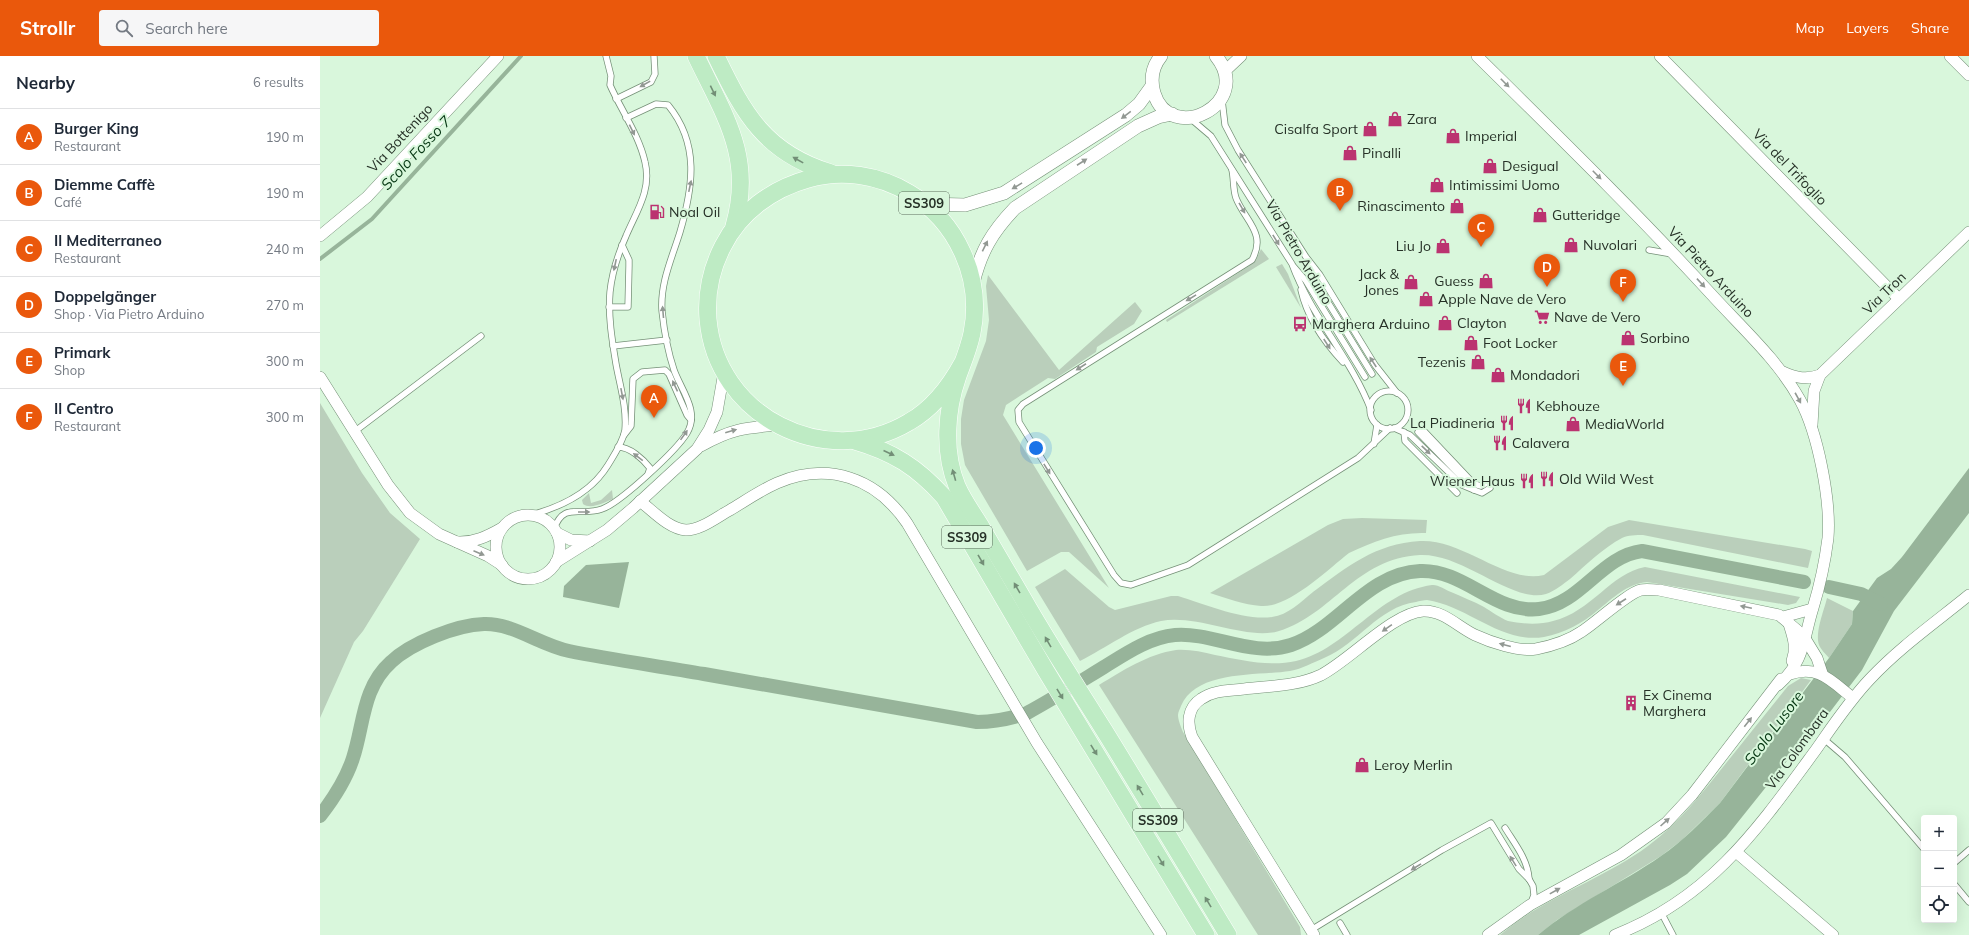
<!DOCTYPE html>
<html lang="en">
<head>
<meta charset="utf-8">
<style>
  :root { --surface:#fff; --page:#f6f6f7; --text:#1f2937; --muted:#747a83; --line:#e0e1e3; --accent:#ea580c }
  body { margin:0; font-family:Mulish,sans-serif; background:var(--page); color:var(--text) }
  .controls { position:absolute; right:12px; bottom:12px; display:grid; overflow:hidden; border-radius:4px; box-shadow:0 4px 16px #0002 }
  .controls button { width:36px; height:36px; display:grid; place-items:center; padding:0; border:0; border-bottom:1px solid var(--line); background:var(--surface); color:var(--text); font:20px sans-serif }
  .you { position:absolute; left:716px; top:392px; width:14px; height:14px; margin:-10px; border:3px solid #fff; border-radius:50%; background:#1a73e8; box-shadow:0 0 0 6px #1a73e833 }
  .badge { display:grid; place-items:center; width:26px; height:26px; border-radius:50%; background:var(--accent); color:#fff; font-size:13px; font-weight:700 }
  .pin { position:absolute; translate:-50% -33px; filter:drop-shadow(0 1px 2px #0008) }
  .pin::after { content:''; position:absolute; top:21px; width:14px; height:12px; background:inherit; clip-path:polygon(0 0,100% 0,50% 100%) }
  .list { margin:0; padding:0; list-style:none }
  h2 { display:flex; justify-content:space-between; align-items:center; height:52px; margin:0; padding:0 16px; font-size:17px }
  h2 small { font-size:13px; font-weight:400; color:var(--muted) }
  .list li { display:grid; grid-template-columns:26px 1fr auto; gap:12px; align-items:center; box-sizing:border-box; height:56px; padding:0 16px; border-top:1px solid var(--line) }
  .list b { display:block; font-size:15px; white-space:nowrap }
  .list p { margin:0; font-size:13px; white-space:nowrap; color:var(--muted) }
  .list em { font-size:13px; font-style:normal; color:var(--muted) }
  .icon { flex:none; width:22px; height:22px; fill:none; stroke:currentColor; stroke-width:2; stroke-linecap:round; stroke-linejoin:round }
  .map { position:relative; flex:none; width:1649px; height:879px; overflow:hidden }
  header { display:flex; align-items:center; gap:24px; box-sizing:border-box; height:56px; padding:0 20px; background:var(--accent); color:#fff }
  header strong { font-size:19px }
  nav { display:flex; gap:22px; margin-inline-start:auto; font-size:14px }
  .search { width:280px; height:36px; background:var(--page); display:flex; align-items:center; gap:10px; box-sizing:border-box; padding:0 14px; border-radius:4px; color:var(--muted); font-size:15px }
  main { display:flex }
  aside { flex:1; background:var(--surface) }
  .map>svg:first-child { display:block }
  .green { fill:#bacfbb }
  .water { fill:#97b49a }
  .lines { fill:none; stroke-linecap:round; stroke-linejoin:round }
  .stream { stroke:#97b49a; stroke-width:4 }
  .canal { stroke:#97b49a; stroke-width:14 }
  .service-casing { stroke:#759077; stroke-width:7 }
  .minor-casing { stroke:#759077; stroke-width:12 }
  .tertiary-casing { stroke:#759077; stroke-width:14 }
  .primary-casing { stroke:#fff; stroke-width:18 }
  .service { stroke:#fff; stroke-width:5.5 }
  .minor { stroke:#fff; stroke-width:11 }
  .tertiary { stroke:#fff; stroke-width:13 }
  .primary { stroke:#beebc4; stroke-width:17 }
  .oneway { fill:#929893 }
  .oneway2 { fill:#728e76 }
  .labels { text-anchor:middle; stroke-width:4; stroke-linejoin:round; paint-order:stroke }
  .shield { fill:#d9f7dc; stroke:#5c6c5d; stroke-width:1 }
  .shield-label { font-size:13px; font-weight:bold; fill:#263127 }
  .poi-label { font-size:14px; fill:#263127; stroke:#d9f7dc; text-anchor:start }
  .street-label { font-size:14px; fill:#263127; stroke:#d9f7dc }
  .water-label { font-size:15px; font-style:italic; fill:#063713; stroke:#d9f7dc }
</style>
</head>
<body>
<header>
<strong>Strollr</strong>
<div class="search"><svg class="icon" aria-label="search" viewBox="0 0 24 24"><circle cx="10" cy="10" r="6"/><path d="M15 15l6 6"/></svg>Search here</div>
<nav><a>Map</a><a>Layers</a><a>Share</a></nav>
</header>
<main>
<aside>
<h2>Nearby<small>6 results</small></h2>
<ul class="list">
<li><span class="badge">A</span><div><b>Burger King</b><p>Restaurant</p></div><em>190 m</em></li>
<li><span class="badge">B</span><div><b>Diemme Caffè</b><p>Café</p></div><em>190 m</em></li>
<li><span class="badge">C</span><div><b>Il Mediterraneo</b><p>Restaurant</p></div><em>240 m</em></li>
<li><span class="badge">D</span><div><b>Doppelgänger</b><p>Shop · Via Pietro Arduino</p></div><em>270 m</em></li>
<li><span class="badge">E</span><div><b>Primark</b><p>Shop</p></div><em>300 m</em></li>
<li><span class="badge">F</span><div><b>Il Centro</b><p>Restaurant</p></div><em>300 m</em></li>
</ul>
</aside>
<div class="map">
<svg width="1649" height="879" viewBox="0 0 1649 879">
  <rect width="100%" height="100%" fill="#d9f7dc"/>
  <g class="green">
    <path d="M941,193L949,203L847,266L846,264L929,210L936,204Z"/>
    <path d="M962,208L968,218L981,252L956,211Z"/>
    <path d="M668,219L739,314L815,246L822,255L814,268L777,291L776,296L735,323L728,322L686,349L683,359L789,532L749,496H741L707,515L645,409L641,388V363L644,344L666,285L669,264L666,230Z"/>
    <path d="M0,347L42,417L70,457L100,483L43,575L34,586L0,662Z"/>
    <path d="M292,434L293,443C285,446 271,454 263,448L262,444L269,437L271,447L281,444Z"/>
    <path d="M1042,462L1107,464L1106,477C1078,476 1054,485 1029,497C1007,514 969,552 941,550C924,549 906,542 890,537L1008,469L1023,463Z"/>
    <path d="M1309,464L1485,493L1492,495L1488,512L1323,479C1316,479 1308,479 1302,482C1283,492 1266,509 1250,523C1243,528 1235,535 1226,538C1193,548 1143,497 1100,499C1036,502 1012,559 959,575C927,585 878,558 841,565C813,571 786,592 760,605L715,531L745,513L789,551L795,554L851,540H858C885,548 924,565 952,561C968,559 981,546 993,536C1028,510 1055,488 1100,485C1144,483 1185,528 1224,519L1288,471Z"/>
    <path d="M1325,511L1480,541L1476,547L1468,549L1327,526C1307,528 1293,542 1278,554C1263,567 1244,577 1224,581C1181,588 1148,550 1107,544C1104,544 1099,545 1096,546C1058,551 1038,588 1004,602C994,606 982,613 970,615C938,620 876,614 861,650C860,653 858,656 858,659C858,664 861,671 863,676L980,871L981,879H938L779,629C802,615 828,598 856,594C869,593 882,596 895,599C920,604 950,611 976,605C1027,593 1058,536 1112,529C1117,528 1126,534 1131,536C1142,541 1153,545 1164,551C1171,555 1180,562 1188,565C1201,568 1220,569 1233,565C1271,556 1291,517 1325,511Z"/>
    <path d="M1507,542L1533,555L1532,568L1509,602C1506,598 1501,594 1499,589C1495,575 1504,555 1507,542Z"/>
    <path d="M1481,622L1491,624L1400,747L1362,784L1341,800L1237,864L1218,879H1180C1224,841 1282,824 1328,790C1359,767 1383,736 1407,706C1427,681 1447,656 1468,630Z"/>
  </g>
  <g class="water">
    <path d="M1649,412V457L1574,555L1542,614L1497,673L1486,681L1406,781L1367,818L1350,829L1259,879H1218C1256,847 1301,828 1341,800C1363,785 1382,765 1400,747L1509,602L1532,568L1533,555L1557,522L1571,513L1582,501Z"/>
    <path d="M309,506L299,552L243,541L244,530L266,509Z"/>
  </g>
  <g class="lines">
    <path class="stream" d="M0,203L52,163L201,0"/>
    <g class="canal">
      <path d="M1509,531L1541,538L1561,548"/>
      <path d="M0,760C14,742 26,724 33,702C44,669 42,632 71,606C91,587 136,569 164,568C193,567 220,589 249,595C294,604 339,610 384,618C475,634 566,650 657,666C675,666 690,663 707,657C733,643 758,627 784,611C805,598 830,581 855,579C893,576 932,602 971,589C1017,574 1047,517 1100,515C1144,513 1175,558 1219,553C1261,548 1281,500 1322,495L1484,526"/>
    </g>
    <g class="service-casing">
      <g id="service">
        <path d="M296,43L331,26L335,18L334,0"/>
        <path d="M902,44L905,69L918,94L986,201L1000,219L1055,309L1077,337"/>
        <path d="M871,63L891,80L972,208C991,260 1031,302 1051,354"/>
        <path d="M912,114C914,123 913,134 916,142C925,165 947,177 932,204L703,348L698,354L699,366L794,519L801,527L811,529L868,509L1038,402L1070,372"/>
        <path d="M1329,194L1352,198"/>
        <path d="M987,205L993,222L1052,318"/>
        <path d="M974,211L986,225L1045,321"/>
        <path d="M981,234C987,261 1004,286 1023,306"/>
        <path d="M289,251H308L309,210V204L302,189"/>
        <path d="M293,290L347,284"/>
        <circle cx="1069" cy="354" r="19"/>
        <path d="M1074,372L1090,379L1142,429L1154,434"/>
        <path d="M1102,373L1154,428L1161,430L1167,427"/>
        <path d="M34,376L161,280"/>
        <path d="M1084,376L1085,385L1137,437"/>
        <path d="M1098,376L1154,434L1162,437L1170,432"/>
        <path d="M304,379L311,370L313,323L322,316L345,314L349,318L367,359L371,364"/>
        <path d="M1054,388L1057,369"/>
        <path d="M298,391C310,391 323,403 330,412L328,418"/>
        <path d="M211,459C241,451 271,437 288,409C294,399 303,386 305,374C307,352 300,330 296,308C292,284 288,260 290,236C292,217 298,198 306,180C316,156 332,134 325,106C319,79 301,54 290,29L291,20L286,0"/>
        <path d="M234,473C244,445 260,461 282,453C300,447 357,394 367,377C380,355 361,334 354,314C348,296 344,274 342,255C340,227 352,202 360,176C373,131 380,88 348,49L336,48L306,62"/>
        <path d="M1504,683L1525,701L1604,793"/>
        <path d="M1185,772C1195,788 1208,804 1209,823"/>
        <path d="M1634,807L1649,794"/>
        <path d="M1634,828L1649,846"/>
        <path d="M1342,858L1353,879"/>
        <path d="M1020,867L1027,879"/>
        <path d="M991,874L1122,794L1171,767L1199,813L1209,823L1213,830L1214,839L1211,847"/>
      </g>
    </g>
    <g class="minor-casing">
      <g id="minor">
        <path d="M1157,0C1236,78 1316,156 1391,238C1422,272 1458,304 1480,344C1498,377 1511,445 1508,482C1505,506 1500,529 1493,552C1483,584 1485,605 1458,629"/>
        <path d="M1340,0L1579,243"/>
        <path d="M1630,0L1649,19"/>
        <path d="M905,15L921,0"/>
        <path d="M0,180L47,141L178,0"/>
        <path d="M1463,316C1476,322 1487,324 1500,319L1649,176"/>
        <path d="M0,321L68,429L90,457L119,478L168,500L182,509"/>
        <path d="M1492,369L1494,335L1500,319"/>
        <path d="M381,390C411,373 424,372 458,369"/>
        <path d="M320,445C333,455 349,473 366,474C381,474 397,461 410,454C425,445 441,434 457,427C509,405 556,422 587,467L717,687L841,879"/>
        <circle cx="208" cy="491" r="32"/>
        <path d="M237,477L251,484L270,485"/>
        <path d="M137,486C154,487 168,480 182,472"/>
        <path d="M236,506L287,474L313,452L377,393L389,374L397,356L404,316"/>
        <path d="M1463,561L1492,553"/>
        <path d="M1469,568C1473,581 1477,591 1472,605"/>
        <path d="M1470,618C1499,608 1512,626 1533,642"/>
        <path d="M1416,796L1513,879"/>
        <path d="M994,879L872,681C867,668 867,652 881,643C894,634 908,635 924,633C950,630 978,630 1001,619C1030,604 1073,557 1103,555C1123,554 1138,571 1155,579C1170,586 1199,596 1216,593C1231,590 1248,585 1261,576C1274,568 1309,536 1321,534C1326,533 1333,534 1339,534L1459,559L1477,574L1486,584L1497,602L1502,617"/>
        <path d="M1168,879L1210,849L1301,799L1346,767L1372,739L1461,623"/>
        <path d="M1295,879C1390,842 1437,774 1495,695C1512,671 1529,645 1550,623C1580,591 1616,566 1649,539"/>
      </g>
    </g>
    <g class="tertiary-casing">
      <g id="tertiary">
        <path d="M841,0C832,11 830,23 834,37C850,90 935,48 896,0"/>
        <path d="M606,148L645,149L684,137L806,59L819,48L832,30"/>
        <path d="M653,227C661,195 672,176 695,152L818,70L838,61L852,58"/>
      </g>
    </g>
    <g class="primary-casing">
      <g id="primary">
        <path d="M376,0C404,59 434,101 414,170"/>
        <path d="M396,0C424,58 445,97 511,117"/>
        <path d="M643,306C630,330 614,352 589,366C505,416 396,360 388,263C386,238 391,213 403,190C420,156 452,133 488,123C522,113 559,119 589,137C637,165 663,222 652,277C649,292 643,306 638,320C626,354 623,396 637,430C643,444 652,456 660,469C676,497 693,525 709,553C733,594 759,634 784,674C826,742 867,811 908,879"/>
        <path d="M535,385C573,396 597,411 624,441L726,615L886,879"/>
      </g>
    </g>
    <use href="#service" class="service"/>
    <use href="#minor" class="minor"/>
    <use href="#tertiary" class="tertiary"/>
    <use href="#primary" class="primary"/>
  </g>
  <defs><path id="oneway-solid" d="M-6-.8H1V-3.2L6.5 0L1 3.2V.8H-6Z"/></defs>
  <g class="oneway">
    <use href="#oneway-solid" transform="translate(1185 27) rotate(45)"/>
    <use href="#oneway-solid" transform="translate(325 28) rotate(151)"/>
    <use href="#oneway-solid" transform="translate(806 59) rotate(143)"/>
    <use href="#oneway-solid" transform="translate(312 74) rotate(64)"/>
    <use href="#oneway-solid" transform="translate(923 102) rotate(-123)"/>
    <use href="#oneway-solid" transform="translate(762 106) rotate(-33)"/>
    <use href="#oneway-solid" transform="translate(1277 119) rotate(45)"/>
    <use href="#oneway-solid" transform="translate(370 130) rotate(-78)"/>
    <use href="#oneway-solid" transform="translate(697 130) rotate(149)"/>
    <use href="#oneway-solid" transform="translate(922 152) rotate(60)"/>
    <use href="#oneway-solid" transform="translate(956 184) rotate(58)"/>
    <use href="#oneway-solid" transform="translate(665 190) rotate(-64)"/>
    <use href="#oneway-solid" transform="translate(295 209) rotate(102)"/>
    <use href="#oneway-solid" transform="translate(1381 227) rotate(47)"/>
    <use href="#oneway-solid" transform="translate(871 242) rotate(149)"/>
    <use href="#oneway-solid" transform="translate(343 256) rotate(-95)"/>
    <use href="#oneway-solid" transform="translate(1007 288) rotate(57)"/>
    <use href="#oneway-solid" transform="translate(1053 306) rotate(-123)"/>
    <use href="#oneway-solid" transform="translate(761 311) rotate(147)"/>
    <use href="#oneway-solid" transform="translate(355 330) rotate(-115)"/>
    <use href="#oneway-solid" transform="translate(302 338) rotate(79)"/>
    <use href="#oneway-solid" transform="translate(1478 342) rotate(61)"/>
    <use href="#oneway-solid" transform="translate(411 375) rotate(-16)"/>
    <use href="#oneway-solid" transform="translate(364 379) rotate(-55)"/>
    <use href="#oneway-solid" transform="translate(1106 394) rotate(44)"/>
    <use href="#oneway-solid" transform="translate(318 401) rotate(-143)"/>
    <use href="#oneway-solid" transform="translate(727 413) rotate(58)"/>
    <use href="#oneway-solid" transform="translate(264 456)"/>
    <use href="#oneway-solid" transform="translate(159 497) rotate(23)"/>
    <use href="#oneway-solid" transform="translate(1301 546) rotate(147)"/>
    <use href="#oneway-solid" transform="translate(1426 551) rotate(-168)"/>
    <use href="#oneway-solid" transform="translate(1067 572) rotate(145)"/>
    <use href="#oneway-solid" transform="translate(1185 589) rotate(-165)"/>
    <use href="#oneway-solid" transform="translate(1428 666) rotate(-52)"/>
    <use href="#oneway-solid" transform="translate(1345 766) rotate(-42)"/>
    <use href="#oneway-solid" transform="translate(1193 805) rotate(-122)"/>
    <use href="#oneway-solid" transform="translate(1096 811) rotate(148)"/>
    <use href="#oneway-solid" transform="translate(1235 835) rotate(-29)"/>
  </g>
  <g class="oneway2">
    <use href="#oneway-solid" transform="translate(393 35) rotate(64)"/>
    <use href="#oneway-solid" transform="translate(478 104) rotate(-151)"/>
    <use href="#oneway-solid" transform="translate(569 397) rotate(24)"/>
    <use href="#oneway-solid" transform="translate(634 419) rotate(-106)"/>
    <use href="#oneway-solid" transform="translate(661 504) rotate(60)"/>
    <use href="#oneway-solid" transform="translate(697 532) rotate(-120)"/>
    <use href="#oneway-solid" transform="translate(728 586) rotate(-120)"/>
    <use href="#oneway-solid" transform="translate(740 638) rotate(59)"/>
    <use href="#oneway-solid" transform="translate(774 694) rotate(58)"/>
    <use href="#oneway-solid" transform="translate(820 734) rotate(-121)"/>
    <use href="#oneway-solid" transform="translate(841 805) rotate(59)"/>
    <use href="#oneway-solid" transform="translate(888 846) rotate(-121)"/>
  </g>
  <defs>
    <g id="shop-bare" transform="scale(1.2)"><path d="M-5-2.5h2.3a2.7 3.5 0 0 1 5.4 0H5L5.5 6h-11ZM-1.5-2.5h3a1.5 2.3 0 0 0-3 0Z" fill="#bb3370" stroke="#d9f7dc" stroke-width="2.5" paint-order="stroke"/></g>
    <g id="fuel-bare" transform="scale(1.2)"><path d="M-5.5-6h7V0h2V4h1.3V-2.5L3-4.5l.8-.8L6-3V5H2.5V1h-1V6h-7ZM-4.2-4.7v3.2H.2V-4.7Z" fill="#bb3370" stroke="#d9f7dc" stroke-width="2.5" paint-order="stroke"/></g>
    <g id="supermarket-bare" transform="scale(1.2)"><path d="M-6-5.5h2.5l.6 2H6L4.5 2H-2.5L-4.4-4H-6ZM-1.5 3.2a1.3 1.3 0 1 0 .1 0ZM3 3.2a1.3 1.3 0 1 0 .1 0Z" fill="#bb3370" stroke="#d9f7dc" stroke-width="2.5" paint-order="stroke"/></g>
    <g id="bus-bare" transform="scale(1.2)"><path d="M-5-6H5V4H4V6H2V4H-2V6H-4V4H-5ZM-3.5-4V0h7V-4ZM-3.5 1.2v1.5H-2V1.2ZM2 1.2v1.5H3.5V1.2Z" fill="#bb3370" stroke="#d9f7dc" stroke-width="2.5" paint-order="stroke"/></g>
    <g id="restaurant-bare" transform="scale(1.2)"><path d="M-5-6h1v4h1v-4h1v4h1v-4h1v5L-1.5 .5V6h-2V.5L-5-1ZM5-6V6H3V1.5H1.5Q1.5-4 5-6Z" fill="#bb3370" stroke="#d9f7dc" stroke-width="2.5" paint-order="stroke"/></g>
    <g id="building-bare" transform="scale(1.2)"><path d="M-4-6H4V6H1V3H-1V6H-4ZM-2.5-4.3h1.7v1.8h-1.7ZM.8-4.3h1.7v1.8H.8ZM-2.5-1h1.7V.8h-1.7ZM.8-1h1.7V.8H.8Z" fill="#bb3370" stroke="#d9f7dc" stroke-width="2.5" paint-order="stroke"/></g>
  </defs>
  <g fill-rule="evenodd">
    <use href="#shop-bare" x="1075" y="63"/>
    <use href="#shop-bare" x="1050" y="73"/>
    <use href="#shop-bare" x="1133" y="80"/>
    <use href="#shop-bare" x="1030" y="97"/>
    <use href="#shop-bare" x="1170" y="110"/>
    <use href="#shop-bare" x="1117" y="129"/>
    <use href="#shop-bare" x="1137" y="150"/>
    <use href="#fuel-bare" x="337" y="156"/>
    <use href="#shop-bare" x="1220" y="159"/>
    <use href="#shop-bare" x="1251" y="189"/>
    <use href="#shop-bare" x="1123" y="190"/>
    <use href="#shop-bare" x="1166" y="225"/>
    <use href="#shop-bare" x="1091" y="226"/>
    <use href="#shop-bare" x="1106" y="243"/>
    <use href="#supermarket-bare" x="1222" y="261"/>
    <use href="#shop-bare" x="1125" y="267"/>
    <use href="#bus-bare" x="980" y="268"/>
    <use href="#shop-bare" x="1308" y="282"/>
    <use href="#shop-bare" x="1151" y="287"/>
    <use href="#shop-bare" x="1158" y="306"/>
    <use href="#shop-bare" x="1178" y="319"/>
    <use href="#restaurant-bare" x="1204" y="350"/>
    <use href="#restaurant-bare" x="1187" y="367"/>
    <use href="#shop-bare" x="1253" y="368"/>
    <use href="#restaurant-bare" x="1180" y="387"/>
    <use href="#restaurant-bare" x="1227" y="423"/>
    <use href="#restaurant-bare" x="1207" y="425"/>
    <use href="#building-bare" x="1311" y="647"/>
    <use href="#shop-bare" x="1042" y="709"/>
  </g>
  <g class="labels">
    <g class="shield">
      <rect x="579" y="136" width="50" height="22" rx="3"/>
      <rect x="622" y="470" width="50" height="22" rx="3"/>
      <rect x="813" y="753" width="50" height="22" rx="3"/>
    </g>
    <g class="shield-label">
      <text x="604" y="152">SS309</text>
      <text x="647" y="486">SS309</text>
      <text x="838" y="769">SS309</text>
    </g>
    <g class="poi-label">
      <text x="1087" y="68">Zara</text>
      <text x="1038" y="78" text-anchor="end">Cisalfa Sport</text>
      <text x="1145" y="85">Imperial</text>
      <text x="1042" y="102">Pinalli</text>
      <text x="1182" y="115">Desigual</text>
      <text x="1129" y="134">Intimissimi Uomo</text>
      <text x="1125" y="155" text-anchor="end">Rinascimento</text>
      <text x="349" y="161">Noal Oil</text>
      <text x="1232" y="164">Gutteridge</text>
      <text x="1263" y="194">Nuvolari</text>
      <text x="1111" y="195" text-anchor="end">Liu Jo</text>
      <text x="1079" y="223" text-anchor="end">Jack &amp;<tspan x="1079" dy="16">Jones</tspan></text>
      <text x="1154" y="230" text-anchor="end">Guess</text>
      <text x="1118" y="248">Apple Nave de Vero</text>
      <text x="1234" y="266">Nave de Vero</text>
      <text x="1137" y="272">Clayton</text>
      <text x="992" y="273">Marghera Arduino</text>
      <text x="1320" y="287">Sorbino</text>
      <text x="1163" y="292">Foot Locker</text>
      <text x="1146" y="311" text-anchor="end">Tezenis</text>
      <text x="1190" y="324">Mondadori</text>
      <text x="1216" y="355">Kebhouze</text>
      <text x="1175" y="372" text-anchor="end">La Piadineria</text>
      <text x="1265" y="373">MediaWorld</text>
      <text x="1192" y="392">Calavera</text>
      <text x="1239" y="428">Old Wild West</text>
      <text x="1195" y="430" text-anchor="end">Wiener Haus</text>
      <text x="1323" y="644">Ex Cinema<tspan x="1323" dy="16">Marghera</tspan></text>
      <text x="1054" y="714">Leroy Merlin</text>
    </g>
    <g class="street-label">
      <text transform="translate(80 82) rotate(-47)" y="5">Via Bottenigo</text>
      <text transform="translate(1470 111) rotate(46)" y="5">Via del Trifoglio</text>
      <text transform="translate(979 196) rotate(60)" y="5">Via Pietro Arduino</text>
      <text transform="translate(1391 216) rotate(47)" y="5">Via Pietro Arduino</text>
      <text transform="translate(1564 237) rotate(-44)" y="5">Via Tron</text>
      <text transform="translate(1477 693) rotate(-54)" y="5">Via Colombara</text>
    </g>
    <g class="water-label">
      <text transform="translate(96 97) rotate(-47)" y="5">Scolo Fosso 7</text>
      <text transform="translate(1454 672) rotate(-53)" y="5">Scolo Lusore</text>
    </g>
  </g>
</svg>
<div class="controls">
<button>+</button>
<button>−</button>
<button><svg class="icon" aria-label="locate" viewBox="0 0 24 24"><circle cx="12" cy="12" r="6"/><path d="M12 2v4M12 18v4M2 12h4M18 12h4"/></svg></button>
</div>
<div class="you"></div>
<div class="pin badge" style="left:334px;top:362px">A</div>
<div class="pin badge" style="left:1020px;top:155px">B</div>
<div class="pin badge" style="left:1161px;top:191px">C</div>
<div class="pin badge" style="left:1227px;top:231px">D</div>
<div class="pin badge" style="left:1303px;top:330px">E</div>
<div class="pin badge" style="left:1303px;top:246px">F</div>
</div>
</main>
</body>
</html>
